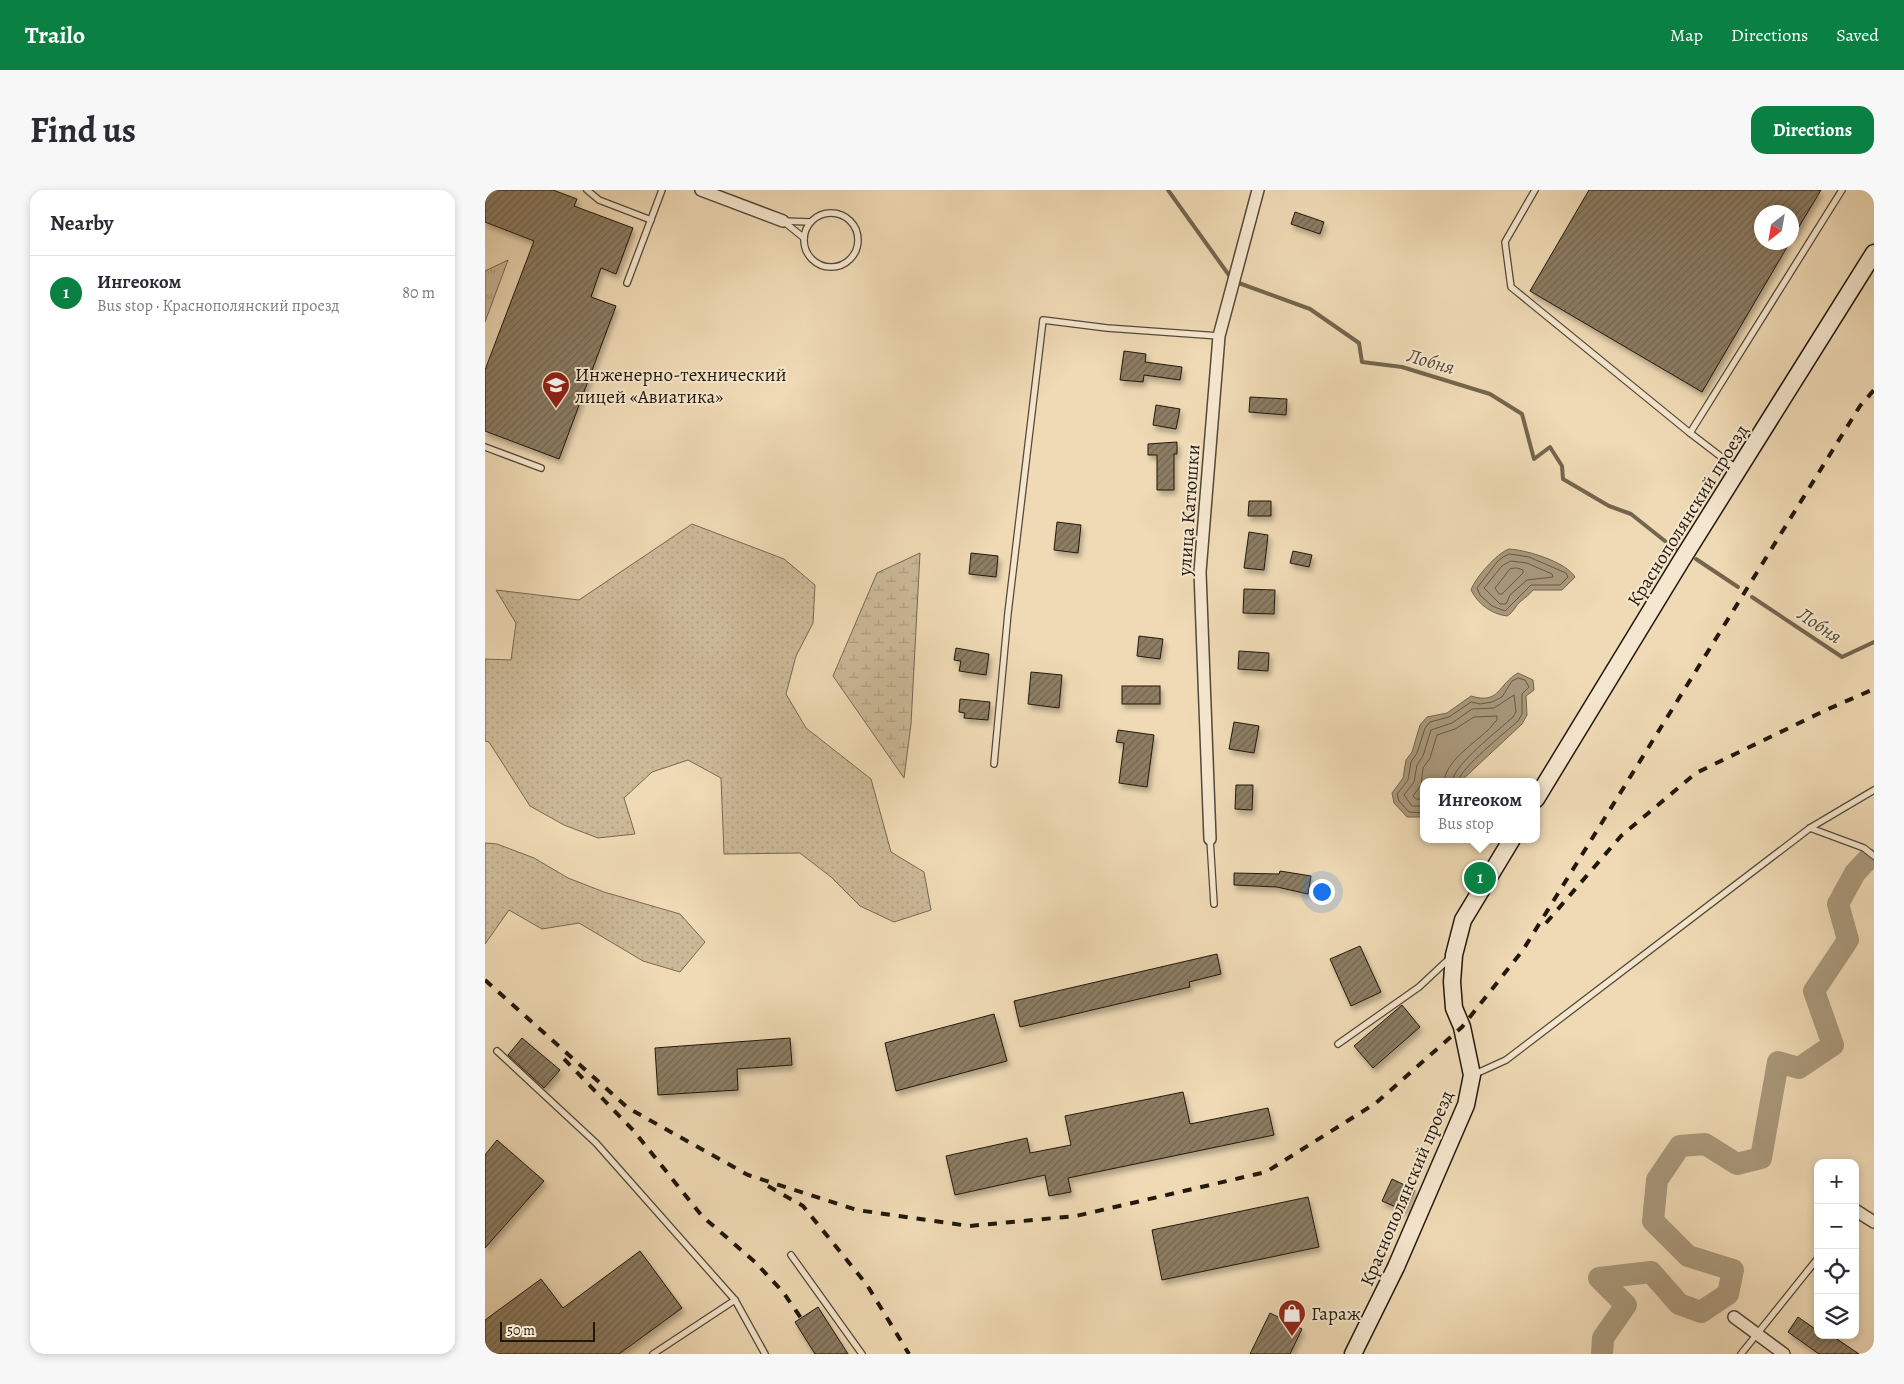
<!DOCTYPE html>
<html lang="en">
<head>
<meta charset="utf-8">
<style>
  :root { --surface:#fff; --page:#f7f7f7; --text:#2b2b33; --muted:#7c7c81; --line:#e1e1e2; --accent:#0b8043 }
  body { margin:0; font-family:Alegreya,serif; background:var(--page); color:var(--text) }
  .controls { position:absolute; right:15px; bottom:15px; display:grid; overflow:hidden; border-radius:10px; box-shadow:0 2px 8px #0003 }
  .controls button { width:45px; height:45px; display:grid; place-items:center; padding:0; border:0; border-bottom:1px solid var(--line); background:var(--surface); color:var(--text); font:25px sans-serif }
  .compass { position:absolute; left:1269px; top:15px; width:45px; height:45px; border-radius:50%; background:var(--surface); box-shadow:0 2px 8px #0003; rotate:211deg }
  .scale { position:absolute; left:15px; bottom:12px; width:95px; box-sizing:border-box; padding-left:5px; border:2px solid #21180b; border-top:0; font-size:14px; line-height:18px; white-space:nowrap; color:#21180b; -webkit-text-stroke:4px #f5e7cf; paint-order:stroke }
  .you { position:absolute; left:836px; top:701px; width:18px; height:18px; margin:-12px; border:4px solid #fff; border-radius:50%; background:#1a73e8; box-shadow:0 0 0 8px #1a73e833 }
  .badge { display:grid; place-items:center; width:32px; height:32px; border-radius:50%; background:var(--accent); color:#fff; font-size:16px; font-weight:700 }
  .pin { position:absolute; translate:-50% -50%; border:2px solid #fff; box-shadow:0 1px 5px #0006 }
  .popup { position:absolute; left:935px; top:588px; width:120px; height:65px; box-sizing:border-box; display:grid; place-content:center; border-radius:10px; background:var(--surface); filter:drop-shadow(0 1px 4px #0005); font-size:16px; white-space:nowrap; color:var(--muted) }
  .popup b { font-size:19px; color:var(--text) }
  .popup::after { content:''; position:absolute; left:50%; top:100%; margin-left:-10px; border:10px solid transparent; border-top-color:var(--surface) }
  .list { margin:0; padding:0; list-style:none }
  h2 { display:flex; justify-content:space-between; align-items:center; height:65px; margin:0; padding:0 20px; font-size:21px }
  h2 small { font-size:16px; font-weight:400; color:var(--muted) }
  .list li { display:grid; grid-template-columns:32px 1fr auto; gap:15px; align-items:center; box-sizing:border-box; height:75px; padding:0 20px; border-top:1px solid var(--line) }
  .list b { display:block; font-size:19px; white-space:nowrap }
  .list p { margin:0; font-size:16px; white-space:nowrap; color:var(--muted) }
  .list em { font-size:16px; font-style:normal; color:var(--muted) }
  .icon { flex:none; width:28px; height:28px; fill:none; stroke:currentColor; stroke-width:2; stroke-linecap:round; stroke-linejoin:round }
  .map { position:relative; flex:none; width:1389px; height:1164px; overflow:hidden; border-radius:15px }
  header { display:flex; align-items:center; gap:30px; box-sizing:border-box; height:70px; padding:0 25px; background:var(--accent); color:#fff }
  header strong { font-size:24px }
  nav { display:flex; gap:28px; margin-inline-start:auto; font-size:18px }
  .intro { display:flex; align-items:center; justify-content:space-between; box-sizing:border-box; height:120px; padding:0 30px }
  h1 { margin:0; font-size:35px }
  .button { padding:12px 22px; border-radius:15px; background:var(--accent); color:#fff; font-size:18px; font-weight:700 }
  main { display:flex; gap:30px; padding:0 30px }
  aside { flex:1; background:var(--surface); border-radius:15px; box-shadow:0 2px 8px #0003 }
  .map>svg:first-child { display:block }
  .grass { fill:url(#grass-dots); stroke:#766852 }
  .wetland { fill:url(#wetland-marsh); stroke:#766852 }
  .park { fill:url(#park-tufts); stroke:#766852 }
  .water { fill:#a9987b; stroke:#73654e }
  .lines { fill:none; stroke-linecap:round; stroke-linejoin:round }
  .shore { stroke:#655843; stroke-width:1 }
  .stream { stroke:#73654e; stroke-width:4 }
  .river { stroke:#a9987b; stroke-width:22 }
  .building { fill:url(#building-hatch); stroke:#21180b; filter:url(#shadow) }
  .service-casing { stroke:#544836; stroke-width:8 }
  .minor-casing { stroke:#544836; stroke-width:14 }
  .secondary-casing { stroke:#21180b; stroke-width:19 }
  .service { stroke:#f5e7cf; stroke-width:5.5 }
  .minor { stroke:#f5e7cf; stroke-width:11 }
  .secondary { stroke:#f5e7cf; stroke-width:16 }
  .rail { stroke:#21180b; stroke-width:4; stroke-dasharray:9 9; stroke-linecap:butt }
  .labels { text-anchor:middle; stroke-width:4; stroke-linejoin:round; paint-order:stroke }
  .poi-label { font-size:19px; fill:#21180b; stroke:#f5e7cf; text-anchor:start }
  .street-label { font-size:19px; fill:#21180b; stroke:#f5e7cf }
  .water-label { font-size:20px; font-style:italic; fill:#574b38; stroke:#f5e7cf }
</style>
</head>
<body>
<header>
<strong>Trailo</strong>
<nav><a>Map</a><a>Directions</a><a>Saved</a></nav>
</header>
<div class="intro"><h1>Find us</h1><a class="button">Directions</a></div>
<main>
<aside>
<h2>Nearby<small></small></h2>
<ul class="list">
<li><span class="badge">1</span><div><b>Ингеоком</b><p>Bus stop · Краснополянский проезд</p></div><em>80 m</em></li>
</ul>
</aside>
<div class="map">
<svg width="1389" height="1164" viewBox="0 0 1389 1164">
  <defs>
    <pattern id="grass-dots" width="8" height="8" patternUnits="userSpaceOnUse" patternTransform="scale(1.25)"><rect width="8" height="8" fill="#ccb998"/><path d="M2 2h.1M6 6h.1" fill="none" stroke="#af9e82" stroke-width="1.8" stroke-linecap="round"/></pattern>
    <pattern id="wetland-marsh" width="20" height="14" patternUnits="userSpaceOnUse" patternTransform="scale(1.25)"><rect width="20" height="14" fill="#ccb998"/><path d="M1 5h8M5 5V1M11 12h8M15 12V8" fill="none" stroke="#af9e82"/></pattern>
    <pattern id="park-tufts" width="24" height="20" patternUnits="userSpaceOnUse" patternTransform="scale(1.25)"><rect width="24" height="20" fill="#ccb998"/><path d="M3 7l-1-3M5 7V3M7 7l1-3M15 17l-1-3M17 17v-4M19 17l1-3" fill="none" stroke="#af9e82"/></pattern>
    <pattern id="building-hatch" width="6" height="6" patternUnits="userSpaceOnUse" patternTransform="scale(1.25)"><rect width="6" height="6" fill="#8c7d63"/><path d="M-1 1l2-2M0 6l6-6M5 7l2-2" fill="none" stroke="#726550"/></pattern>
    <filter id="shadow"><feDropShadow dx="2.5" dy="4.5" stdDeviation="2.5" flood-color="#0004"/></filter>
  </defs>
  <rect width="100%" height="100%" fill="#efdab5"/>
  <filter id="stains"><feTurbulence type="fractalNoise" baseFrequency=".004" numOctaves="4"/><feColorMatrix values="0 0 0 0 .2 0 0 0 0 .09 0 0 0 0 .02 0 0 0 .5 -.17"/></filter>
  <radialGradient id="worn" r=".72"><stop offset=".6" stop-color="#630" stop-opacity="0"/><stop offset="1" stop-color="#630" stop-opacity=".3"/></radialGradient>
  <g class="grass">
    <path d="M207,334L299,369L330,395L328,433L311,466L301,504L321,538L386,589L406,662L439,682L446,720L409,732L375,716L346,687L315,663L239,664L236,588L203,570L167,582L139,608L150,644L113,648L79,635L45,616L4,552L0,551V469L26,470L31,433L11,400L94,410Z"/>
    <path d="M0,653L12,654L49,668L83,688L119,702L195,724L220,752L195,782L158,771L94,733L57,739L24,720L0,754Z"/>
  </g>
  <path class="wetland" d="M435,363L426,534L419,588L348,486L392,383Z"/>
  <path class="park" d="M23,70L0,132V81Z"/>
  <g class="water">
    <path d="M1024,359C1042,360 1081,372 1090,387L1077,400H1048C1044,405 1041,407 1036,411C1030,416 1029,422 1022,426C1006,424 993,414 986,400C990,388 1012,363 1024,359Z"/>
    <path d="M1033,483L1048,490L1049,500L1041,506L1042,525L1037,534L975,592H939V627H922L909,613L907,603L918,588L921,570L927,562L935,535L942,527L962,523L986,506C1015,515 1013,494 1033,483Z"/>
  </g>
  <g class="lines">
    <g class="shore">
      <path d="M1025,364L1044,367L1081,383L1083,387L1075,395H1046L1020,421L1007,416L995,405L992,398L1012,372L1018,367Z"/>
      <path d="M1026,371L1042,373L1067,384L1068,387L1042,390L1025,405L1021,414H1015L999,398L1017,376Z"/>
      <path d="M1032,378L1038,380V383L1017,404H1014L1010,398L1025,379Z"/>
      <path d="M939,609H931L928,606L936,595L938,578L945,568L952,545L970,539L989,527L1012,526V530C1008,533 1006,538 1002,541C988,554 960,572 959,592"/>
      <path d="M939,616H927L919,605L929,592L932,575L938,566L946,540L967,533L987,519L1009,518L1029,505L1031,522L1028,527C1015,539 967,576 967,592"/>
      <path d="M939,623L924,622L914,611L912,604L923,590L926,572L932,563L940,538L945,532L964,527L986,512L995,514L1007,512L1017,507L1027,491L1033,488L1040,490L1044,497L1037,504V524L1033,531C1022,541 974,579 973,592"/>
    </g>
    <g class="stream">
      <path d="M683,0L746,88"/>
      <path d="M751,92L825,119L874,153L877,172L917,177L1005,204L1037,224L1049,269L1065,257L1077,276L1078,289L1124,316L1146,324L1190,359"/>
      <path d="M1211,369L1253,397"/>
      <path d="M1267,407L1357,467L1389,452"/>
    </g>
    <path class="river" d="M1117,1164L1118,1148L1141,1115L1114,1088L1166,1082L1194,1114L1216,1122L1243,1104L1248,1080L1203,1066L1168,1031L1172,990L1195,956L1220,954L1252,974L1276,968L1293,872L1314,878L1348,855L1329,801L1363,750L1353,714L1370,683L1383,669"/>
  </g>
  <g class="building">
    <path d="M0,0H68L92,9L89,16L148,38L131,84L116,78L106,107L131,116L74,269L0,241V180L49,51L0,32Z"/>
    <path d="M1104,0H1336L1306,50V22H1276V52H1305L1217,202L1045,101Z"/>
    <path d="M810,22L839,32L835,44L806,34Z"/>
    <path d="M639,161L661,164L660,172L697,177L695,190L659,185L658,192L635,190Z"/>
    <path d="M765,207L802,209L801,225L764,222Z"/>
    <path d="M671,215L695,219L691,239L668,235Z"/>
    <path d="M692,252V264H689V300H672V265H663V254Z"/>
    <path d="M764,311H786V326H763Z"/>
    <path d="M572,332L596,335L593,363L569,360Z"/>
    <path d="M764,342L783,345L779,380L759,378Z"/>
    <path d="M808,361L827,365L824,377L805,373Z"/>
    <path d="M486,363L513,366L511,387L484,384Z"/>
    <path d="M759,399L790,400L789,424L758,423Z"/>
    <path d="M654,446L678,449L675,469L652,466Z"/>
    <path d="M471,458L504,464L501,485L474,481L476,471L469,470Z"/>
    <path d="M754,461L784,463L783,481L753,479Z"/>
    <path d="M546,482L577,485L574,518L543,514Z"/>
    <rect x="637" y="496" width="38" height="18"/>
    <path d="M475,509L505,512L503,530L479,528L480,523L474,522Z"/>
    <path d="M749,532L774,536L769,563L744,559Z"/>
    <path d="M633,540L669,545L662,597L634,593L639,553L631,552Z"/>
    <path d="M751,595H768L767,620L750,619Z"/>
    <path d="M795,681L826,686L823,704L792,697L749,695V683L794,684Z"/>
    <path d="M875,756L896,802L866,816L845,769Z"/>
    <path d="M732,764L736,784L704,792L705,797L535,837L529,811Z"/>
    <path d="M917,815L935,837L888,878L869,856Z"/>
    <path d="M509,824L522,871L411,901L400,853Z"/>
    <path d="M37,848L75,880L59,898L23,865Z"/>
    <path d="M305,848L307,875L252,879L253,900L173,905L170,858Z"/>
    <path d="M698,902L705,934L783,918L789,945L583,988L586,1002L564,1006L560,985L470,1005L461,966L542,948L545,963L586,955L580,926Z"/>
    <path d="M12,950L59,991L0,1058V965Z"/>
    <path d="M907,989L930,1000L920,1021L897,1011Z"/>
    <path d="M823,1007L834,1057L677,1090L667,1040Z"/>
    <path d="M155,1061L197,1118L134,1164H0V1130L56,1089L78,1118Z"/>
    <path d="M333,1117L363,1164H330L310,1132Z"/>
    <path d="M785,1123L817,1139L805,1164H765Z"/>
    <path d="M1313,1127L1333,1141V1145H1346L1374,1164H1334L1303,1142Z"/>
  </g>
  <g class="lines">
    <g class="service-casing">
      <g id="service">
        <path d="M102,0L114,10L166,30"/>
        <path d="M1050,0L1020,52L1026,97L1205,243L1252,279"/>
        <circle cx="346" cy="50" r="27"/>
        <path d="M298,31L325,32"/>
        <path d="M298,31L319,48"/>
        <path d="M142,93L177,0"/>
        <path d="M1205,243L1357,0"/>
        <path d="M0,257L56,278"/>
        <path d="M509,574L523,423L558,130L622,138L734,146"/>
        <path d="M1325,638L1379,658L1389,666"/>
        <path d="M725,649L729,714"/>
        <path d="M853,854L934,797L965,768"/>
        <path d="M12,861L111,953L250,1110"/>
        <path d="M988,885L1021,870L1325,638L1389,600"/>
        <path d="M306,1065L377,1164"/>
        <path d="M168,1164L250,1110L280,1164"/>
        <path d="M1256,1164L1333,1068"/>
      </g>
    </g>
    <g class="minor-casing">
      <g id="minor">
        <path d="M216,0L298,31"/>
        <path d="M725,649L715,382L734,146L773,0"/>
        <path d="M1370,1020L1389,1032"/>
        <path d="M1249,1127L1299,1164"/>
      </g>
    </g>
    <g class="secondary-casing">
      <g id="secondary">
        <path d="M1051,609L1196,371L1389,63"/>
        <path d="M868,1164L911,1077L981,915L987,885L977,837L969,818L967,792L969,765L978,730L1027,649"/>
      </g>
    </g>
    <use href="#service" class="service"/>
    <use href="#minor" class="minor"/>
    <use href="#secondary" class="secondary"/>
    <g class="rail">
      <path d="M1061,733L1136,646L1211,583L1341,520L1389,499"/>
      <path d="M0,790L143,918L263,985L372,1020L484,1036L591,1026L781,982L891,913L977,837L1038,760L1375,216L1389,200"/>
      <path d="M79,869L148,940L217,1026L270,1072L298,1102L316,1128"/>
      <path d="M283,996L318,1016L382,1095L424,1164"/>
    </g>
  </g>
  <defs>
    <g id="school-pin" transform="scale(1.4375)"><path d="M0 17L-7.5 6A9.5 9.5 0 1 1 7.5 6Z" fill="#8f2418" stroke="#f5e7cf"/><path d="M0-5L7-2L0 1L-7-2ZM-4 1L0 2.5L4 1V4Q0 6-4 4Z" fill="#fff"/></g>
    <g id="shop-pin" transform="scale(1.4375)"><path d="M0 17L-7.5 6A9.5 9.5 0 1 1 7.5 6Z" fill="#8f2418" stroke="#f5e7cf"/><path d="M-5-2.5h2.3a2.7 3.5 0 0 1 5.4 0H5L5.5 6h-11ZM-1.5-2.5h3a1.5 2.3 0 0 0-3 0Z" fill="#fff"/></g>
  </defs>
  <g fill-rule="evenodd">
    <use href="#school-pin" x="71" y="195"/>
    <use href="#shop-pin" x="807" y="1123"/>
  </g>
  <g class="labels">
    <g class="poi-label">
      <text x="90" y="191">Инженерно-технический<tspan x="90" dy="22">лицей «Авиатика»</tspan></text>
      <text x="826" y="1130">Гараж</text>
    </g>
    <g class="street-label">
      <text transform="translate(703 320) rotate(-86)" y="7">улица Катюшки</text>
      <text transform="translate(1202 325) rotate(-58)" y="7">Краснополянский проезд</text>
      <text transform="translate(921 998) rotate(-67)" y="7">Краснополянский проезд</text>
    </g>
    <g class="water-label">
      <text transform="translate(946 171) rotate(16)" y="7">Лобня</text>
      <text transform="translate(1335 435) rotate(34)" y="7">Лобня</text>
    </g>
  </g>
  <rect width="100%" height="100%" filter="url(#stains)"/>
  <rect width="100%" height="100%" fill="url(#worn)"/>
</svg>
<div class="controls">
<button>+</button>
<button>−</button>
<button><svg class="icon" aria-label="locate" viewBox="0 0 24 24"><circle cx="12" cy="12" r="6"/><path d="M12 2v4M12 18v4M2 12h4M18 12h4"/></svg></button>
<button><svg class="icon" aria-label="layers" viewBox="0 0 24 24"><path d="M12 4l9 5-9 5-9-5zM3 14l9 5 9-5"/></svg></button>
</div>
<svg class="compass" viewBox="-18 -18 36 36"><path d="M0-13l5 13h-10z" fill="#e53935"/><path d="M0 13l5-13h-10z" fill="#7c7c81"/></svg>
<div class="scale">50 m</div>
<div class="you"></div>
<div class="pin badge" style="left:995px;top:688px">1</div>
<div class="popup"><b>Ингеоком</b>Bus stop</div>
</div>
</main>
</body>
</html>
